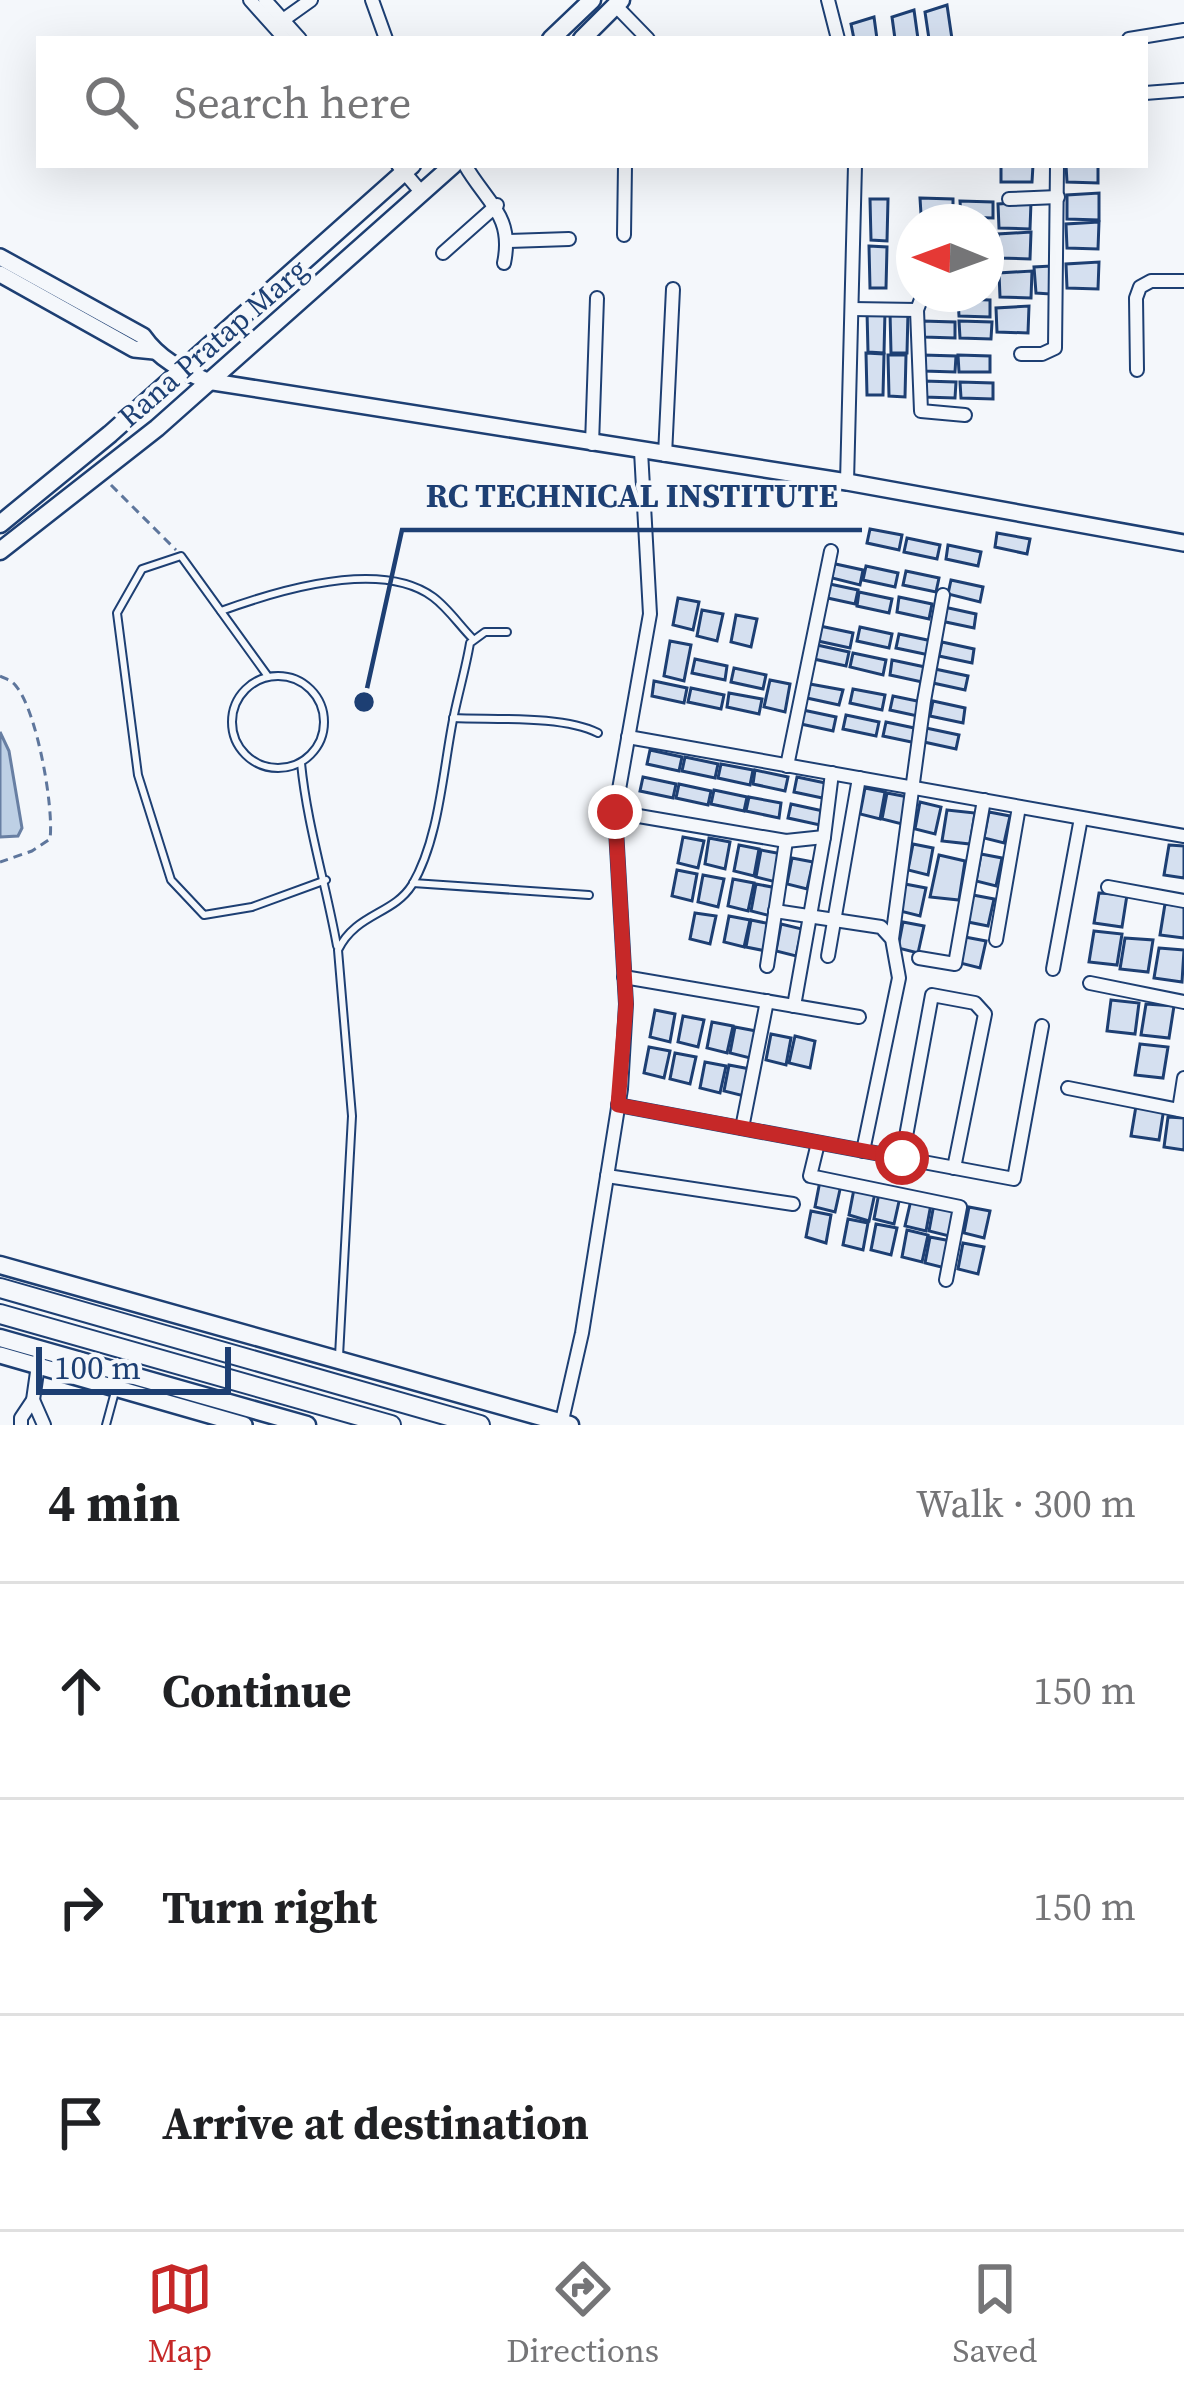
<!DOCTYPE html>
<html lang="en">
<head>
<meta charset="utf-8">
<style>
  :root { --surface:#fff; --page:#f6f6f6; --text:#202124; --muted:#757577; --line:#e0e0e0; --accent:#c62828 }
  body { margin:0; font-family:"Source Serif 4",serif; background:var(--page); color:var(--text) }
  .compass { position:absolute; left:896px; top:204px; width:108px; height:108px; border-radius:50%; background:var(--surface); box-shadow:0 12px 48px #0002; rotate:271deg }
  .scale { position:absolute; left:36px; bottom:30px; width:195px; box-sizing:border-box; padding-left:12px; border:6px solid #1d3f73; border-top:0; font-size:33px; line-height:42px; white-space:nowrap; color:#1d3f73; -webkit-text-stroke:9px #f4f7fb; paint-order:stroke }
  .stop { position:absolute; width:36px; height:36px; margin:-27px; border:9px solid #c62828; border-radius:50%; background:#fff }
  .stop.end { background:#c62828; border-color:#fff; box-shadow:0 3px 12px #0008 }
  .list { margin:0; padding:0; list-style:none }
  h2 { display:flex; justify-content:space-between; align-items:center; height:156px; margin:0; padding:0 48px; font-size:51px }
  h2 small { font-size:39px; font-weight:400; color:var(--muted) }
  .list li { display:grid; grid-template-columns:78px 1fr auto; gap:36px; align-items:center; box-sizing:border-box; height:216px; padding:0 48px; border-top:3px solid var(--line) }
  .list b { display:block; font-size:45px; white-space:nowrap }
  .list em { font-size:39px; font-style:normal; color:var(--muted) }
  .icon { flex:none; width:66px; height:66px; fill:none; stroke:currentColor; stroke-width:2; stroke-linecap:round; stroke-linejoin:round }
  .map { position:relative; flex:none; width:1184px; height:1425px; overflow:hidden }
  .search { position:absolute; background:var(--surface); box-shadow:0 12px 48px #0002; left:36px; right:36px; top:36px; height:132px; display:flex; align-items:center; gap:30px; box-sizing:border-box; padding:0 42px; border-radius:0px; color:var(--muted); font-size:45px }
  .sheet { height:804px; background:var(--surface) }
  nav { display:flex; justify-content:space-around; align-items:center; box-sizing:border-box; height:168px; border-top:3px solid var(--line); background:var(--surface); font-size:33px; color:var(--muted) }
  nav a { display:grid; justify-items:center; gap:6px }
  nav .on { color:var(--accent) }
  .map>svg:first-child { display:block }
  .water { fill:#bed0e5; stroke:#687fa3; stroke-width:3 }
  .building { fill:#d5e0f0; stroke:#1d3f73; stroke-width:3 }
  .lines { fill:none; stroke-linecap:round; stroke-linejoin:round }
  .service-casing { stroke:#1d3f73; stroke-width:10 }
  .minor-casing { stroke:#1d3f73; stroke-width:16 }
  .tertiary-casing { stroke:#1d3f73; stroke-width:20 }
  .secondary-casing { stroke:#1d3f73; stroke-width:21 }
  .trunk-casing { stroke:#1d3f73; stroke-width:22 }
  .path { stroke:#5e769c; stroke-width:3; stroke-dasharray:9 6; stroke-linecap:butt }
  .service { stroke:#f4f7fb; stroke-width:6 }
  .minor { stroke:#f4f7fb; stroke-width:12 }
  .tertiary { stroke:#f4f7fb; stroke-width:15 }
  .secondary { stroke:#f4f7fb; stroke-width:16 }
  .trunk { stroke:#f4f7fb; stroke-width:18 }
  .route { stroke:#c62828; stroke-width:15 }
  .labels { text-anchor:middle; stroke-width:9; stroke-linejoin:round; paint-order:stroke }
  .street-label { font-size:30px; fill:#1d3f73; stroke:#f4f7fb }
  .leader { fill:none; stroke:#1d3f73; stroke-width:4.5 }
  .callout-dot { fill:#1d3f73; stroke:#f4f7fb; stroke-width:4.5 }
  .callout-label { font-size:33px; text-anchor:middle; font-weight:bold; fill:#1d3f73; stroke:#f4f7fb; stroke-width:9; stroke-linejoin:round; paint-order:stroke }
</style>
</head>
<body>
<div class="map">
<svg width="1184" height="1425" viewBox="0 0 1184 1425">
  <rect width="100%" height="100%" fill="#f4f7fb"/>
  <path class="water" d="M0,732L9,751L22,828L18,836L0,837Z"/>
  <g class="building">
    <path d="M947,5L952,39H929L925,12Z"/>
    <path d="M914,10L918,39H895L892,17Z"/>
    <path d="M874,17L877,39H854L851,24Z"/>
    <path d="M1001,165H1033L1032,182H1001Z"/>
    <path d="M1066,165H1098V183L1067,182Z"/>
    <path d="M1099,193V220L1067,219V195Z"/>
    <path d="M920,198L953,199V215L921,214Z"/>
    <path d="M870,199H888L887,241L871,240Z"/>
    <path d="M960,201L993,202V218L961,217Z"/>
    <path d="M1031,202L1030,229L999,228L998,204Z"/>
    <path d="M1099,222L1098,249L1067,248L1066,224Z"/>
    <path d="M1031,232L1030,259L999,258L998,234Z"/>
    <path d="M869,246L887,247L886,288H870Z"/>
    <path d="M1099,262L1098,289L1067,288L1066,264Z"/>
    <path d="M1051,266L1050,294L1036,293L1034,267Z"/>
    <path d="M1032,271L1031,298L1000,297L999,273Z"/>
    <path d="M958,299L990,300V317L959,316Z"/>
    <path d="M1029,306L1028,333L997,332L996,308Z"/>
    <path d="M867,311H885L884,353L868,352Z"/>
    <path d="M890,312H908L907,353H891Z"/>
    <path d="M922,321L955,322V338L924,337Z"/>
    <path d="M959,321L992,322L991,339L960,338Z"/>
    <path d="M866,353L884,354L883,395H867Z"/>
    <path d="M888,355H906L905,397L889,396Z"/>
    <path d="M923,355L956,356L955,372L924,371Z"/>
    <path d="M958,355L990,356V372H959Z"/>
    <path d="M923,381L956,382L955,398L924,397Z"/>
    <path d="M960,382L993,383V399L961,398Z"/>
    <path d="M870,529L902,535L899,550L867,543Z"/>
    <path d="M997,533L1030,539L1027,554L995,547Z"/>
    <path d="M907,538L940,545L937,559L904,552Z"/>
    <path d="M948,545L981,552L978,566L946,559Z"/>
    <path d="M831,563L863,570L860,585L828,577Z"/>
    <path d="M866,566L898,573L895,587L863,580Z"/>
    <path d="M906,571L939,578L936,592L903,585Z"/>
    <path d="M951,580L983,587L980,602L948,594Z"/>
    <path d="M825,583L858,590L855,604L823,597Z"/>
    <path d="M859,592L892,599L889,613L857,606Z"/>
    <path d="M899,597L932,604L929,619L897,612Z"/>
    <path d="M678,598L699,602L693,630L673,625Z"/>
    <path d="M944,607L976,614L974,628L941,621Z"/>
    <path d="M702,610L723,614L717,641L697,636Z"/>
    <path d="M736,615L757,619L751,647L731,642Z"/>
    <path d="M820,626L853,633L850,648L818,641Z"/>
    <path d="M860,627L892,634L889,648L857,641Z"/>
    <path d="M899,634L932,641L929,655L896,648Z"/>
    <path d="M670,641L691,645L684,681L664,676Z"/>
    <path d="M942,642L974,649L972,663L939,656Z"/>
    <path d="M817,645L849,652L846,666L814,659Z"/>
    <path d="M853,653L886,660L883,675L850,667Z"/>
    <path d="M695,659L727,666L725,680L692,673Z"/>
    <path d="M892,660L925,667L922,682L890,675Z"/>
    <path d="M734,668L766,675L763,689L731,682Z"/>
    <path d="M935,669L968,676L965,690L933,683Z"/>
    <path d="M770,680L790,684L785,712L764,707Z"/>
    <path d="M654,681L687,688L684,703L652,696Z"/>
    <path d="M810,684L843,690L839,705L807,698Z"/>
    <path d="M691,688L724,695L721,709L688,702Z"/>
    <path d="M853,689L885,695L882,710L850,703Z"/>
    <path d="M729,693L762,699L759,714L727,707Z"/>
    <path d="M893,696L922,702V717L890,710Z"/>
    <path d="M933,701L965,708L963,723L930,716Z"/>
    <path d="M803,710L836,717L833,731L801,724Z"/>
    <path d="M846,715L879,722L876,736L843,729Z"/>
    <path d="M886,722L919,729L916,743L883,736Z"/>
    <path d="M926,728L959,735L956,749L924,742Z"/>
    <path d="M650,750L682,757L679,771L647,764Z"/>
    <path d="M685,757L718,764L715,778L682,771Z"/>
    <path d="M721,764L753,770L750,785L718,778Z"/>
    <path d="M755,770L788,777L785,791L753,784Z"/>
    <path d="M643,777L676,784L673,798L640,791Z"/>
    <path d="M797,777L830,784L827,799L794,792Z"/>
    <path d="M679,784L711,791L708,805L676,798Z"/>
    <path d="M865,788L885,792L880,819L860,814Z"/>
    <path d="M714,790L747,797L744,811L711,804Z"/>
    <path d="M887,793L908,797L902,824L882,819Z"/>
    <path d="M749,797L781,803L779,818L746,811Z"/>
    <path d="M920,802L941,807L935,834L915,829Z"/>
    <path d="M791,804L823,811L820,825L788,818Z"/>
    <path d="M947,810L975,813L970,844L942,841Z"/>
    <path d="M989,812L1010,816L1004,843L984,838Z"/>
    <path d="M683,837L704,841L698,868L678,863Z"/>
    <path d="M709,838L730,842L725,869L705,864Z"/>
    <path d="M913,844L933,848L928,875L908,870Z"/>
    <path d="M739,845L759,849L754,876L734,871Z"/>
    <path d="M1169,845L1184,846V878L1164,875Z"/>
    <path d="M761,850L782,854L776,882L756,877Z"/>
    <path d="M981,854L1002,858L996,886L976,881Z"/>
    <path d="M939,855L965,861L959,900L930,897Z"/>
    <path d="M792,858L813,862L807,889L787,884Z"/>
    <path d="M677,870L697,874L692,901L672,896Z"/>
    <path d="M703,875L724,879L718,907L698,902Z"/>
    <path d="M733,879L754,883L748,911L728,906Z"/>
    <path d="M756,884L777,888L771,916L751,911Z"/>
    <path d="M905,884L926,888L920,916L900,911Z"/>
    <path d="M1099,893L1127,895L1122,927L1094,923Z"/>
    <path d="M973,895L994,899L988,926L968,922Z"/>
    <path d="M1165,904L1184,906V938L1160,935Z"/>
    <path d="M695,913L716,916L710,944L690,939Z"/>
    <path d="M729,916L750,920L744,947L724,942Z"/>
    <path d="M751,920L771,924L766,951L746,947Z"/>
    <path d="M903,922L924,926L918,953L898,948Z"/>
    <path d="M781,924L802,929L796,956L776,951Z"/>
    <path d="M1094,931L1122,934L1117,965L1089,962Z"/>
    <path d="M965,937L986,941L980,968L960,963Z"/>
    <path d="M1125,938L1153,940L1148,972L1120,969Z"/>
    <path d="M1159,948L1184,950L1182,982L1154,978Z"/>
    <path d="M1111,1000L1139,1003L1135,1034L1107,1031Z"/>
    <path d="M1146,1004L1174,1006L1169,1038L1141,1035Z"/>
    <path d="M655,1010L675,1014L670,1042L650,1037Z"/>
    <path d="M683,1016L704,1020L698,1047L678,1042Z"/>
    <path d="M712,1022L733,1026L727,1053L707,1048Z"/>
    <path d="M735,1027L756,1031L750,1058L730,1053Z"/>
    <path d="M771,1034L791,1038L786,1065L766,1060Z"/>
    <path d="M795,1036L815,1041L810,1068L789,1063Z"/>
    <path d="M1140,1044L1168,1047L1163,1078L1135,1075Z"/>
    <path d="M649,1047L670,1051L664,1078L644,1073Z"/>
    <path d="M675,1053L696,1057L690,1084L670,1079Z"/>
    <path d="M705,1062L726,1066L720,1093L700,1088Z"/>
    <path d="M729,1065L750,1069L744,1096L724,1091Z"/>
    <path d="M1136,1106L1164,1108L1159,1140L1131,1136Z"/>
    <path d="M1168,1117L1184,1118V1150L1164,1147Z"/>
    <path d="M820,1181L841,1185L835,1212L815,1207Z"/>
    <path d="M854,1189L875,1193L869,1221L849,1215Z"/>
    <path d="M879,1193L900,1197L894,1224L874,1219Z"/>
    <path d="M911,1200L931,1204L926,1231L905,1226Z"/>
    <path d="M934,1204L955,1209L949,1236L929,1231Z"/>
    <path d="M969,1207L990,1211L984,1238L964,1233Z"/>
    <path d="M811,1211L831,1215L826,1243L806,1237Z"/>
    <path d="M848,1219L868,1223L863,1250L843,1245Z"/>
    <path d="M876,1224L897,1228L891,1255L871,1250Z"/>
    <path d="M907,1230L928,1235L922,1262L902,1257Z"/>
    <path d="M930,1237L951,1241L945,1268L925,1263Z"/>
    <path d="M963,1243L984,1247L978,1274L958,1269Z"/>
  </g>
  <g class="lines">
    <g class="service-casing">
      <g id="service">
        <path d="M221,611C276,591 380,558 433,597C448,608 460,626 473,639"/>
        <path d="M267,675L181,556L142,569L117,613L138,775L171,880L204,915L252,907L326,880"/>
        <circle cx="278" cy="722" r="46"/>
        <path d="M453,718C494,720 562,715 598,733"/>
        <path d="M301,763C307,825 326,884 337,946"/>
        <path d="M413,883L589,895"/>
        <path d="M339,1356L352,1116L338,950C356,913 393,915 412,885C440,838 443,767 454,715C459,691 466,667 470,643L485,632H507"/>
        <path d="M106,1425L116,1388"/>
      </g>
    </g>
    <g class="minor-casing">
      <g id="minor">
        <path d="M250,0L285,39"/>
        <path d="M265,0L300,39"/>
        <path d="M372,0L386,39"/>
        <path d="M828,0L838,39"/>
        <path d="M616,6L648,39"/>
        <path d="M283,20L311,0"/>
        <path d="M1129,39L1184,30"/>
        <path d="M1145,93L1184,90"/>
        <path d="M398,165L422,193"/>
        <path d="M465,165C486,202 514,215 504,263"/>
        <path d="M1009,199L1058,197"/>
        <path d="M624,235L625,165"/>
        <path d="M509,241L569,239"/>
        <path d="M443,253L497,205"/>
        <path d="M923,294L917,310L921,411L965,415"/>
        <path d="M923,296L966,297"/>
        <path d="M852,309L917,310"/>
        <path d="M1021,354H1042L1055,348L1057,165"/>
        <path d="M1137,370L1136,298L1140,287L1151,281H1184"/>
        <path d="M592,444L597,298"/>
        <path d="M665,455L673,289"/>
        <path d="M847,482L855,165"/>
        <path d="M628,737L1184,836"/>
        <path d="M787,766L831,551"/>
        <path d="M615,812L786,841L767,966"/>
        <path d="M786,841L824,837L832,773"/>
        <path d="M1108,887L1184,901"/>
        <path d="M775,911L881,927L892,939L899,978L863,1151"/>
        <path d="M892,939L924,701L943,595"/>
        <path d="M996,940L1019,807"/>
        <path d="M828,956L859,778"/>
        <path d="M919,958L955,964L984,800"/>
        <path d="M1053,969L1081,818"/>
        <path d="M624,977L859,1017"/>
        <path d="M1090,983L1184,1002"/>
        <path d="M794,1006L824,837"/>
        <path d="M1068,1088L1184,1111"/>
        <path d="M618,1105L1014,1179L1042,1026"/>
        <path d="M1179,1110L1184,1078"/>
        <path d="M742,1128L767,1001"/>
        <path d="M818,1143L810,1176L960,1207L946,1280"/>
        <path d="M902,1158L932,995L975,1003L985,1014L954,1168"/>
        <path d="M607,1176L793,1204"/>
        <path d="M33,1400L44,1425"/>
        <path d="M21,1425V1418L33,1400L39,1358"/>
        <path d="M561,1425L582,1333L621,1089L626,1004L615,812L650,614L641,451"/>
      </g>
    </g>
    <g class="tertiary-casing">
      <g id="tertiary">
        <path d="M0,257L143,336C159,359 181,370 207,381L847,482L1184,543"/>
        <path d="M0,274L134,349L154,351"/>
        <path d="M0,1355L244,1425"/>
      </g>
    </g>
    <g class="secondary-casing">
      <g id="secondary">
        <path d="M551,39L592,0"/>
        <path d="M582,39L621,0"/>
        <path d="M0,524L110,434L412,165"/>
        <path d="M0,551L157,428L453,165"/>
        <path d="M0,1265L570,1425"/>
        <path d="M0,1338L307,1425"/>
      </g>
    </g>
    <g class="trunk-casing">
      <g id="trunk">
        <path d="M0,1288L480,1425"/>
        <path d="M0,1314L391,1425"/>
      </g>
    </g>
    <g class="path">
      <path d="M111,485L176,550"/>
      <path d="M0,676C8,680 11,680 16,686C37,711 54,807 50,839L32,851L0,862"/>
    </g>
    <use href="#service" class="service"/>
    <use href="#minor" class="minor"/>
    <use href="#tertiary" class="tertiary"/>
    <use href="#secondary" class="secondary"/>
    <use href="#trunk" class="trunk"/>
  </g>
  <g class="lines">
    <path class="route" d="M615,812L626,1004L618,1105L902,1158"/>
  </g>
  <g class="labels">
    <g class="street-label">
      <text transform="translate(213 343) rotate(-41)" y="10">Rana Pratap Marg</text>
    </g>
  </g>
  <path class="leader" d="M364 702L402 530H862"/>
  <circle class="callout-dot" cx="364" cy="702" r="12"/>
  <g class="callout-label">
    <text x="632" y="507">RC TECHNICAL INSTITUTE</text>
  </g>
</svg>
<svg class="compass" viewBox="-18 -18 36 36"><path d="M0-13l5 13h-10z" fill="#e53935"/><path d="M0 13l5-13h-10z" fill="#757577"/></svg>
<div class="scale">100 m</div>
<div class="stop" style="left:902px;top:1158px"></div>
<div class="stop end" style="left:615px;top:812px"></div>
<div class="search"><svg class="icon" aria-label="search" viewBox="0 0 24 24"><circle cx="10" cy="10" r="6"/><path d="M15 15l6 6"/></svg>Search here</div>
</div>
<section class="sheet">
<h2>4 min<small>Walk · 300 m</small></h2>
<ul class="list">
<li><svg class="icon" aria-label="ahead" viewBox="0 0 24 24"><path d="M12 20V5M6 11l6-6 6 6"/></svg><div><b>Continue</b></div><em>150 m</em></li>
<li><svg class="icon" aria-label="right" viewBox="0 0 24 24"><path d="M7 20v-9h11M14 6l5 5-5 5"/></svg><div><b>Turn right</b></div><em>150 m</em></li>
<li><svg class="icon" aria-label="arrive" viewBox="0 0 24 24"><path d="M6 21V4h12l-3 4 3 4H6"/></svg><div><b>Arrive at destination</b></div></li>
</ul>
</section>
<nav>
<a class="on"><svg class="icon" aria-label="map" viewBox="0 0 24 24"><path d="M3 6l6-2 6 2 6-2v14l-6 2-6-2-6 2zM9 4v14M15 6v14"/></svg>Map</a>
<a><svg class="icon" aria-label="directions" viewBox="0 0 24 24"><path d="M12 3l9 9-9 9-9-9zM9 14v-3h6M13 9l2 2-2 2"/></svg>Directions</a>
<a><svg class="icon" aria-label="saved" viewBox="0 0 24 24"><path d="M7 4h10v16l-5-4-5 4z"/></svg>Saved</a>
</nav>
</body>
</html>
